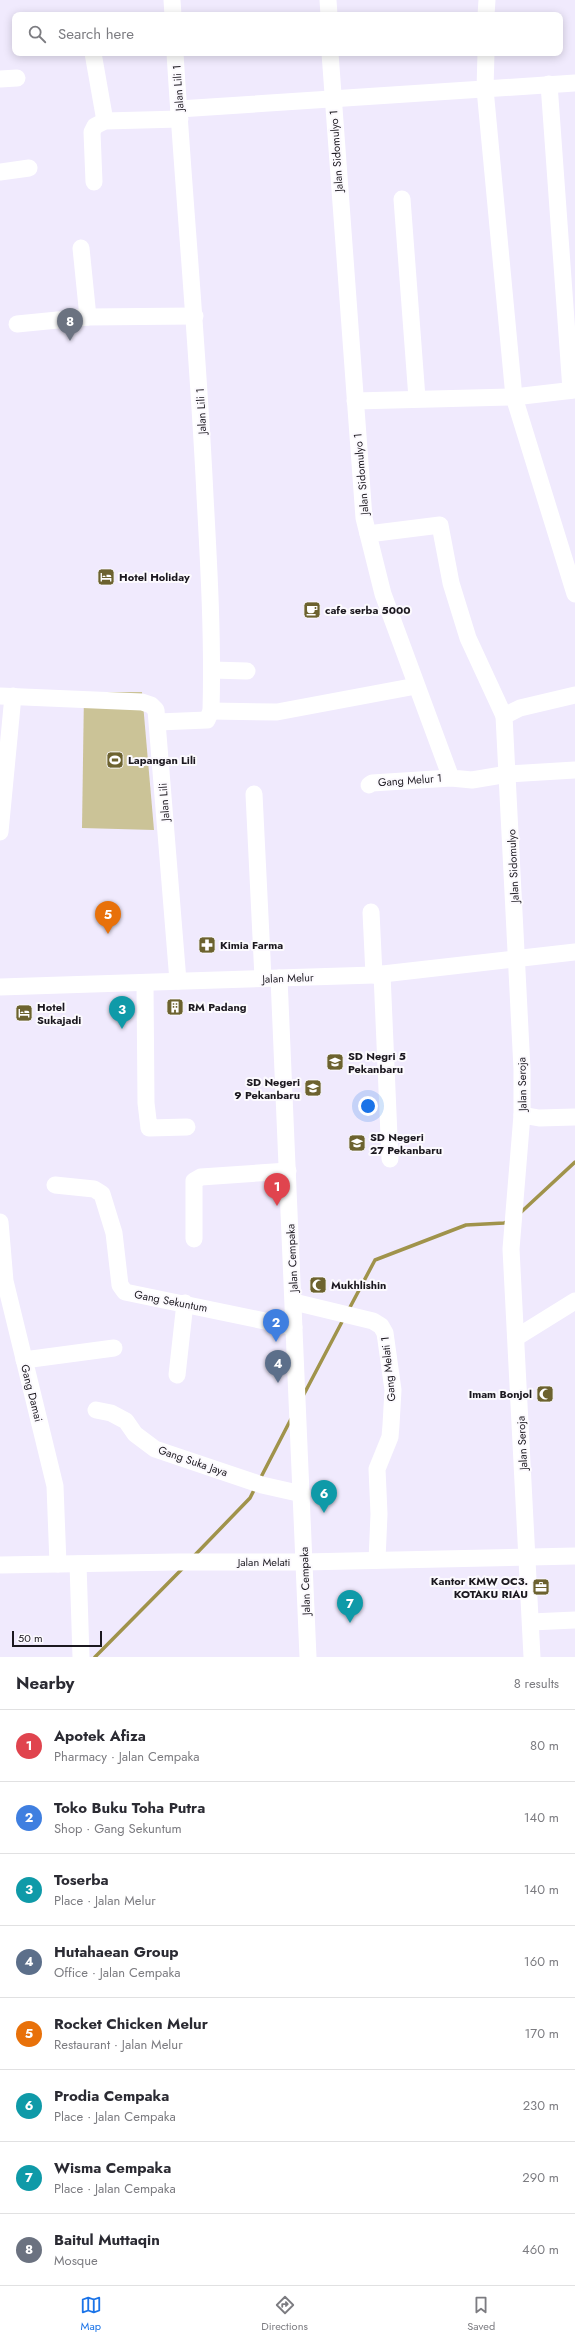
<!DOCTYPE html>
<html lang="en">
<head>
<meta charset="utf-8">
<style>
  :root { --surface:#fff; --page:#f2f2f3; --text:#2b2b33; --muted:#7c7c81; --line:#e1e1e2; --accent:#1a73e8 }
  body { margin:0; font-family:Jost,sans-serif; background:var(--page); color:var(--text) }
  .scale { position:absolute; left:12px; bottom:10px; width:90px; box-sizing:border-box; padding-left:4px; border:2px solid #1b181f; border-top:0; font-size:11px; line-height:14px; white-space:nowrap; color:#1b181f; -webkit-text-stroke:3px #fcfafe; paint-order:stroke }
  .you { position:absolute; left:368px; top:1106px; width:14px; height:14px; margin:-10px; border:3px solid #fff; border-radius:50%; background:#1a73e8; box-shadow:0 0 0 6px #1a73e833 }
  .badge { display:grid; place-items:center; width:26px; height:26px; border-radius:50%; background:var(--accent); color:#fff; font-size:13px; font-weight:700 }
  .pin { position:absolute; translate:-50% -33px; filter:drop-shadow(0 1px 2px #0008) }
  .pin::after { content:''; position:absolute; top:21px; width:14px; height:12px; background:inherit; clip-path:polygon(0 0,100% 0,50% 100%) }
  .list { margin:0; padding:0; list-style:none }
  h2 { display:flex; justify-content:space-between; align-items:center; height:52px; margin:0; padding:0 16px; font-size:17px }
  h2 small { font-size:13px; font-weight:400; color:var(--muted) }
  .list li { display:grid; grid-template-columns:26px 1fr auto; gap:12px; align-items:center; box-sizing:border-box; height:72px; padding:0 16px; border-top:1px solid var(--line) }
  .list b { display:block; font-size:15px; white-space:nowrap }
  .list p { margin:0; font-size:13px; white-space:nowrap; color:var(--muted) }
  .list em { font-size:13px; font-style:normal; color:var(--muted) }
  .icon { flex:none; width:22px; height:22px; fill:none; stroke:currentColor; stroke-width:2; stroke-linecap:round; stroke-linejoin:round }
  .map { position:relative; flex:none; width:575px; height:1657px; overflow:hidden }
  .search { position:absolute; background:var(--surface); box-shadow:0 2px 10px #0003; left:12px; right:12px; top:12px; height:44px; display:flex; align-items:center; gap:10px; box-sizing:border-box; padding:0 14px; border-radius:8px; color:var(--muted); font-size:15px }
  .sheet { height:628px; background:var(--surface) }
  nav { display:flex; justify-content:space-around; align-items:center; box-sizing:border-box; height:56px; border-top:1px solid var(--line); background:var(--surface); font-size:11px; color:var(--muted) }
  nav a { display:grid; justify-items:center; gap:2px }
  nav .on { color:var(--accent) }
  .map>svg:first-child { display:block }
  .green { fill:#cbc397 }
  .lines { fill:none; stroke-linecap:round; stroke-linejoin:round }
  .stream { stroke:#a0934b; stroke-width:3.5 }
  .minor { stroke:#fff; stroke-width:17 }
  .labels { text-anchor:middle; stroke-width:4; stroke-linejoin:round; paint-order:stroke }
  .street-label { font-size:11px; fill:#1b181f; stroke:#fcfafe }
  .poi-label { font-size:11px; font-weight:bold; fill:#1b181f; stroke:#fcfafe; text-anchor:start }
</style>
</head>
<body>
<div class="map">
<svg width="575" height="1657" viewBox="0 0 575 1657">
  <rect width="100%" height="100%" fill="#f0eafd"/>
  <path class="green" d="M84,692H142L154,830L82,828Z"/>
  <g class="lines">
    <g class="stream">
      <path d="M518,1215L575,1162"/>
      <path d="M348,1311L375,1260L466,1225L504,1223L508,1221"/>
      <path d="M303,1396L344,1318"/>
      <path d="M260,1479L291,1419"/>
      <path d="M194,1556L250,1498L255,1488"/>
      <path d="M95,1657L183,1568"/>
    </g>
    <g class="minor">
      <path d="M172,0L173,15"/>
      <path d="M328,0L329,15"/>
      <path d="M486,15L487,0"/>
      <path d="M93,53L105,121"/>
      <path d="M330,53L364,518L383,594L451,778L472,780L508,774L575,770"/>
      <path d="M486,53L485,89L514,397L575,594"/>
      <path d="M0,79L17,78"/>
      <path d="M549,84L571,390"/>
      <path d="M179,109L575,83"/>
      <path d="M0,172L29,168"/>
      <path d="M94,182L92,132L95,126L105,121L180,119"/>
      <path d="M402,199L417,398"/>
      <path d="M81,248L88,317"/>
      <path d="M17,324L88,317L195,316"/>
      <path d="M355,401L514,397L575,390"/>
      <path d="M368,534L440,525L451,583L468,638L504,716"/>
      <path d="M212,670L247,671"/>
      <path d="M0,696L142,702L151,705L156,710L178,981"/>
      <path d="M211,711L277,712L416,686"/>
      <path d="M158,722L207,720L211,711C213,639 209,568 205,496C198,348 184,201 175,53"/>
      <path d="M369,785L372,783L451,778"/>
      <path d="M254,794L263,978"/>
      <path d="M0,832L13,696"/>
      <path d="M371,912L374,975"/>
      <path d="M382,974L390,1159"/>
      <path d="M279,978L308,1657"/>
      <path d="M145,983L146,1103L149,1128L187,1127"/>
      <path d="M0,987L374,975L575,952"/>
      <path d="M522,1115L539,1118L575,1117"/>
      <path d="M55,1185L94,1189L102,1194L114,1233L120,1285L125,1292L294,1327"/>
      <path d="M0,1222L5,1281L55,1486L58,1564"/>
      <path d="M194,1239V1181L201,1177L288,1171"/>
      <path d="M294,1302L373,1321L381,1326L385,1333L393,1390L391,1425L390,1437L377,1469L379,1514L377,1560"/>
      <path d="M517,1337L575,1301"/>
      <path d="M24,1360L114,1348"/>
      <path d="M177,1375L185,1303"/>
      <path d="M96,1410L111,1413L126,1421L135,1434L155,1449L262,1485L302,1494"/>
      <path d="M78,1564L81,1657"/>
      <path d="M0,1565L177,1562H304L575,1556"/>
      <path d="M531,1622L575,1620"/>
      <path d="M532,1657L511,1249L522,1115V1069L504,716L520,708L575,695"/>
    </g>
  </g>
  <defs>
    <g id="hotel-square" transform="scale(0.9)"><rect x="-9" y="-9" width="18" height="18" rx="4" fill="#6c622f" stroke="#fcfafe"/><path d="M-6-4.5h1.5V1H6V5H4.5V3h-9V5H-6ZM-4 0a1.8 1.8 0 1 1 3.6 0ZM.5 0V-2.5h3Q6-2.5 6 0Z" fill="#fff"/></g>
    <g id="cafe-square" transform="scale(0.9)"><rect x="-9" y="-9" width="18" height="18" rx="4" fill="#6c622f" stroke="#fcfafe"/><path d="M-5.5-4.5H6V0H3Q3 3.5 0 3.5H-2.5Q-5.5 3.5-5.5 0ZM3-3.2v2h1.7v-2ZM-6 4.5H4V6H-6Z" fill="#fff"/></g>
    <g id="stadium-square" transform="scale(0.9)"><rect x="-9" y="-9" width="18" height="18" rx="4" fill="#6c622f" stroke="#fcfafe"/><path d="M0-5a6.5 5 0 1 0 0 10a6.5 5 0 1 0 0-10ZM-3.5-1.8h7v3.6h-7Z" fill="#fff"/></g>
    <g id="pharmacy-square" transform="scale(0.9)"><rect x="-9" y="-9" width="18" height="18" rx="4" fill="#6c622f" stroke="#fcfafe"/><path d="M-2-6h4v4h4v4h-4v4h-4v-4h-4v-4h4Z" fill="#fff"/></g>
    <g id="building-square" transform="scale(0.9)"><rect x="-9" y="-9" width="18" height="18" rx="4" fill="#6c622f" stroke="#fcfafe"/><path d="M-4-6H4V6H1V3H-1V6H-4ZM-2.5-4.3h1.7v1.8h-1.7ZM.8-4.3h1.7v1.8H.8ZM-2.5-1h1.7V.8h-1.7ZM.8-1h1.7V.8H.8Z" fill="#fff"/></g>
    <g id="school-square" transform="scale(0.9)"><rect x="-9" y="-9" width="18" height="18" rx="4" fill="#6c622f" stroke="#fcfafe"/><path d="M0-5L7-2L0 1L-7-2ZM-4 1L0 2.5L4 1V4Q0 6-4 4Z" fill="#fff"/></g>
    <g id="mosque-square" transform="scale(0.9)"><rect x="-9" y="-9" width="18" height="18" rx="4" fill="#6c622f" stroke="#fcfafe"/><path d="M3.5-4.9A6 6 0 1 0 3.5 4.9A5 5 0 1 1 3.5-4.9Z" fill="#fff"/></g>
    <g id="office-square" transform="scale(0.9)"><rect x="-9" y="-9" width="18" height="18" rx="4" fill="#6c622f" stroke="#fcfafe"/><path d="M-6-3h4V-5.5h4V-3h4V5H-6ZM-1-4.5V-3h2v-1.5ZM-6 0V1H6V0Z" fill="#fff"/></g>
  </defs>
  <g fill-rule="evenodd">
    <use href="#hotel-square" x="106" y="577"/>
    <use href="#cafe-square" x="312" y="610"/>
    <use href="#stadium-square" x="115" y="760"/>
    <use href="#pharmacy-square" x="207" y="945"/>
    <use href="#building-square" x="175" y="1007"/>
    <use href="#hotel-square" x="24" y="1013"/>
    <use href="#school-square" x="335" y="1062"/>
    <use href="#school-square" x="313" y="1088"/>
    <use href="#school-square" x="357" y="1143"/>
    <use href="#mosque-square" x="318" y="1285"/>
    <use href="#mosque-square" x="545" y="1394"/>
    <use href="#office-square" x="541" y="1587"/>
  </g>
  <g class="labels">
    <g class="street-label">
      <text transform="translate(178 88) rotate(-94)" y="4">Jalan Lili 1</text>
      <text transform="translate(336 151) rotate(-94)" y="4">Jalan Sidomulyo 1</text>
      <text transform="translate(201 411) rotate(-93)" y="4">Jalan Lili 1</text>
      <text transform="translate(361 474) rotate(-95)" y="4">Jalan Sidomulyo 1</text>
      <text transform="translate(410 780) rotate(-4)" y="4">Gang Melur 1</text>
      <text transform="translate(164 802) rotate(-94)" y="4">Jalan Lili</text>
      <text transform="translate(513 866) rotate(-93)" y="4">Jalan Sidomulyo</text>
      <text transform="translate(288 978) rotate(-2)" y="4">Jalan Melur</text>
      <text transform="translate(522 1084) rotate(-91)" y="4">Jalan Seroja</text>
      <text transform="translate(292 1258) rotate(-93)" y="4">Jalan Cempaka</text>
      <text transform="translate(171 1301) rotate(11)" y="4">Gang Sekuntum</text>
      <text transform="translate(388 1369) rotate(-96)" y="4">Gang Melati 1</text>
      <text transform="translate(32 1393) rotate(76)" y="4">Gang Damai</text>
      <text transform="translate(522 1443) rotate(-93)" y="4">Jalan Seroja</text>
      <text transform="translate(193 1461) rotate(19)" y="4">Gang Suka Jaya</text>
      <text x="264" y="1566">Jalan Melati</text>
      <text transform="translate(305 1581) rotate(-92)" y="4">Jalan Cempaka</text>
    </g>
    <g class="poi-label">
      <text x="119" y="581">Hotel Holiday</text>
      <text x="325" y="614">cafe serba 5000</text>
      <text x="128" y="764">Lapangan Lili</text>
      <text x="220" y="949">Kimia Farma</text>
      <text x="37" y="1011">Hotel<tspan x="37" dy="13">Sukajadi</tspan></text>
      <text x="188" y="1011">RM Padang</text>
      <text x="348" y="1060">SD Negri 5<tspan x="348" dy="13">Pekanbaru</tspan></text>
      <text x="300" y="1086" text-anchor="end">SD Negeri<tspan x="300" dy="13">9 Pekanbaru</tspan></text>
      <text x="370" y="1141">SD Negeri<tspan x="370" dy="13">27 Pekanbaru</tspan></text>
      <text x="331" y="1289">Mukhlishin</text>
      <text x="532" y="1398" text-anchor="end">Imam Bonjol</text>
      <text x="528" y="1585" text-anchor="end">Kantor KMW OC3.<tspan x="528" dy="13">KOTAKU RIAU</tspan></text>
    </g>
  </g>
</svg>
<div class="scale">50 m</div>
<div class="you"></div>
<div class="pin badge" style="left:277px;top:1206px;background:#e0444e">1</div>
<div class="pin badge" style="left:276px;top:1342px;background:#3f7fe0">2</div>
<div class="pin badge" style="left:122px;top:1029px;background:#0f9aa8">3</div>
<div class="pin badge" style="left:278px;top:1383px;background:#5c6f8a">4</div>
<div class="pin badge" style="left:108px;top:934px;background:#e8710a">5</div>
<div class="pin badge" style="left:324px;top:1513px;background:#0f9aa8">6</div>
<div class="pin badge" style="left:350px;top:1623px;background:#0f9aa8">7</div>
<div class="pin badge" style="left:70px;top:341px;background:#6b7280">8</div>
<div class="search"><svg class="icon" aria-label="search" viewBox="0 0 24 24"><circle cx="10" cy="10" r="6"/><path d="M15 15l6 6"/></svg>Search here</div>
</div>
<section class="sheet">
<h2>Nearby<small>8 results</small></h2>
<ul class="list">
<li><span class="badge" style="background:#e0444e">1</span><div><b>Apotek Afiza</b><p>Pharmacy · Jalan Cempaka</p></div><em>80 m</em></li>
<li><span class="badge" style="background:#3f7fe0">2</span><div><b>Toko Buku Toha Putra</b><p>Shop · Gang Sekuntum</p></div><em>140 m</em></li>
<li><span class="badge" style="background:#0f9aa8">3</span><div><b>Toserba</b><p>Place · Jalan Melur</p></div><em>140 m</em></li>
<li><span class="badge" style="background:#5c6f8a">4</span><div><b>Hutahaean Group</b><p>Office · Jalan Cempaka</p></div><em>160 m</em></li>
<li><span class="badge" style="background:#e8710a">5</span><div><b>Rocket Chicken Melur</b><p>Restaurant · Jalan Melur</p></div><em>170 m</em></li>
<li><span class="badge" style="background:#0f9aa8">6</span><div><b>Prodia Cempaka</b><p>Place · Jalan Cempaka</p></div><em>230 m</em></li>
<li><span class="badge" style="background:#0f9aa8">7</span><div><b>Wisma Cempaka</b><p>Place · Jalan Cempaka</p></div><em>290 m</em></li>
<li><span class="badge" style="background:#6b7280">8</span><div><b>Baitul Muttaqin</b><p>Mosque</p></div><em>460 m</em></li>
</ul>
</section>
<nav>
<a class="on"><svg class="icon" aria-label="map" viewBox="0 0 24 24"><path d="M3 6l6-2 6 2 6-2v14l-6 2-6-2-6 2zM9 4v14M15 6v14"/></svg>Map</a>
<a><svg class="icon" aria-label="directions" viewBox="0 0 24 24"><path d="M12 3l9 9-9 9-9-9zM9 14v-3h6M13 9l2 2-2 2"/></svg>Directions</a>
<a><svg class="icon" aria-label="saved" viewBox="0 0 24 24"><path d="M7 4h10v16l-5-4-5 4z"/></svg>Saved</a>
</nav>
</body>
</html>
